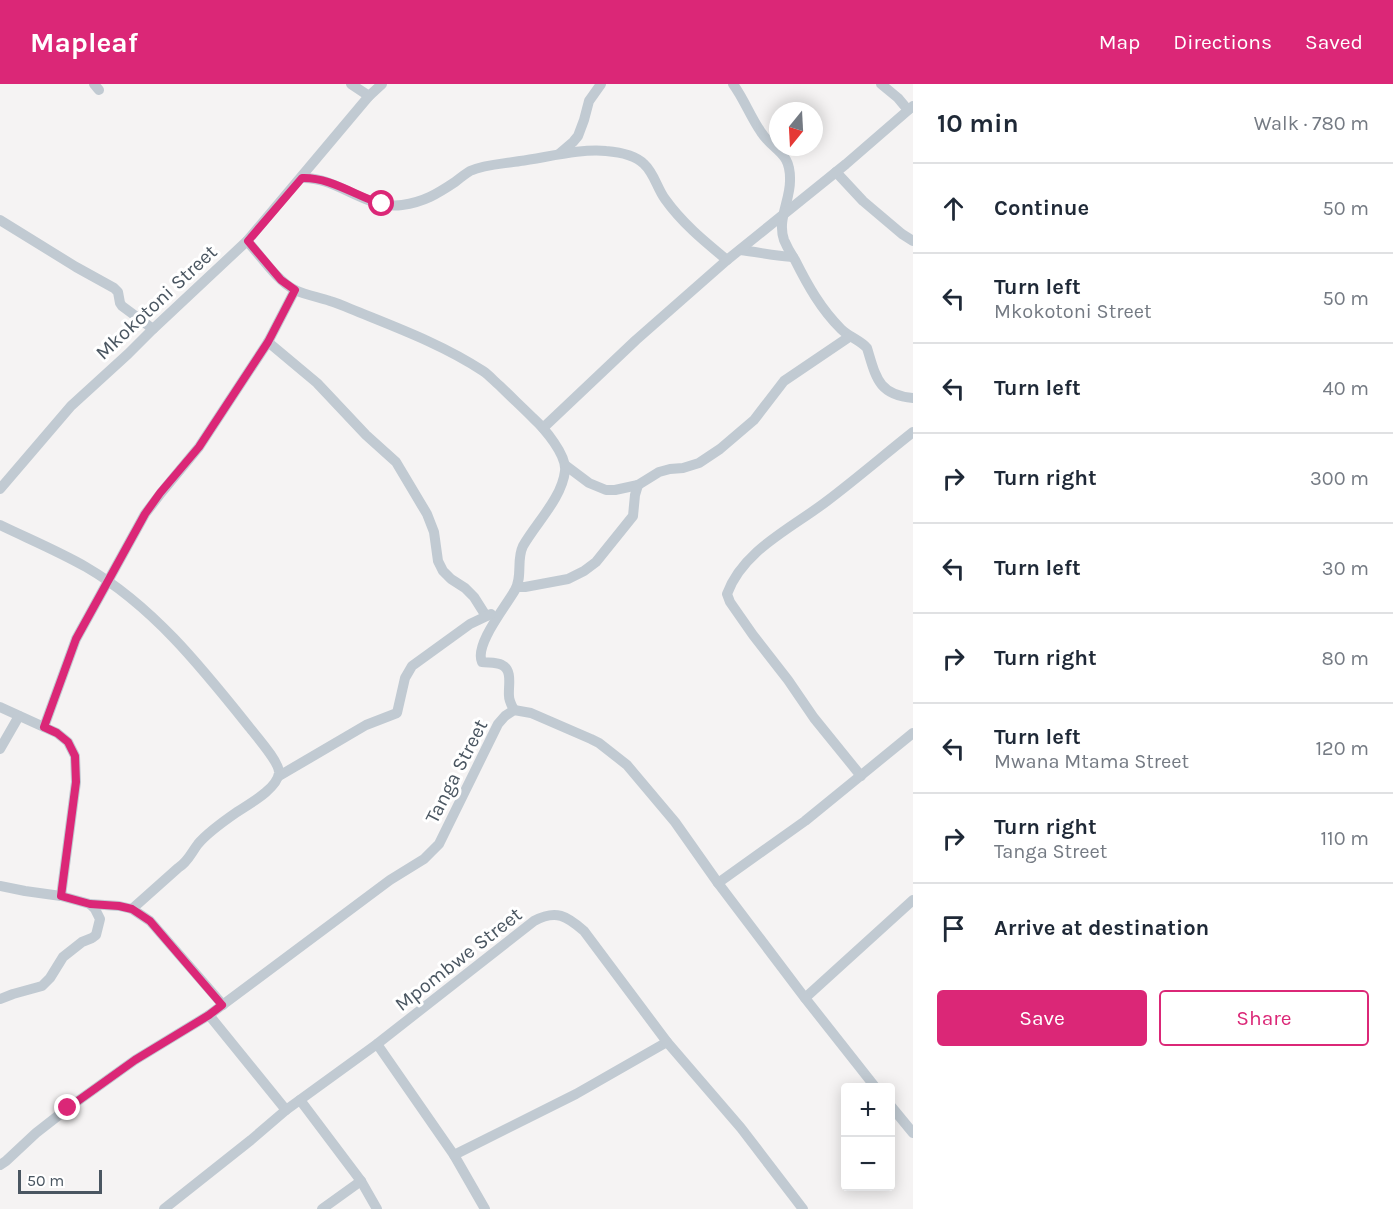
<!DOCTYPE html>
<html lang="en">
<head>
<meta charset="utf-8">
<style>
  :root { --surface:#fff; --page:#f6f6f7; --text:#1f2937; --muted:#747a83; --line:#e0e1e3; --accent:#db2777 }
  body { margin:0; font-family:Karla,sans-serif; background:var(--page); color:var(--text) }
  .controls { position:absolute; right:18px; bottom:18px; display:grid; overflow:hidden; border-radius:6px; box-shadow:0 3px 15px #0003 }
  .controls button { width:54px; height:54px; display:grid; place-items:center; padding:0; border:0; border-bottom:2px solid var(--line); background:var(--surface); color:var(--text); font:30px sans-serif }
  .compass { position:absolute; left:769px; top:18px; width:54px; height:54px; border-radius:50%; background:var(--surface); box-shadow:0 3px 15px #0003; rotate:198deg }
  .scale { position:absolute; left:18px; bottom:15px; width:84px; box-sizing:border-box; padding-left:6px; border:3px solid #4a5661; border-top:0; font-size:16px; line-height:21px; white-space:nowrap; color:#4a5661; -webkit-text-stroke:4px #fff; paint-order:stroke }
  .stop { position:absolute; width:18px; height:18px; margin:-14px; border:4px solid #db2777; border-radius:50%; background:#fff }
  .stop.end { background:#db2777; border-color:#fff; box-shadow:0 2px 6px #0008 }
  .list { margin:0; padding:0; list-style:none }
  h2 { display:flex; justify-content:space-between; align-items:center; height:78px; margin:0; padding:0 24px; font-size:26px }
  h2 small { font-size:20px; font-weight:400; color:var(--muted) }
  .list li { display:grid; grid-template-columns:39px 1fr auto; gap:18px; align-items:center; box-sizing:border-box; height:90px; padding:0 24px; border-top:2px solid var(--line) }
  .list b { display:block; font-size:22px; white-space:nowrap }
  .list p { margin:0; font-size:20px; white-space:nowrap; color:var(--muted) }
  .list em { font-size:20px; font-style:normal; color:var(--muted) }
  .actions { display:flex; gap:12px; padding:18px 24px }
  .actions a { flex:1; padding:14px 0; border:2px solid var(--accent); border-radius:6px; text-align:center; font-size:21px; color:var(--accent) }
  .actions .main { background:var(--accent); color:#fff }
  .icon { flex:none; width:33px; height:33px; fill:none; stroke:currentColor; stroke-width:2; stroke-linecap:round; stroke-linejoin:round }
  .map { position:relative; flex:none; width:913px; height:1125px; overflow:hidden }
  header { display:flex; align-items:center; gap:36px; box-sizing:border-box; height:84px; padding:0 30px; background:var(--accent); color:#fff }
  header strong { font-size:28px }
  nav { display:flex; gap:33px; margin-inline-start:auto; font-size:21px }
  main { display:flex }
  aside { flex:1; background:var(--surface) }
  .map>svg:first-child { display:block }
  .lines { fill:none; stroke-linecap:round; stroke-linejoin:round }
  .street { stroke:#c1cad2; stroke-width:10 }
  .route { stroke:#db2777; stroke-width:8 }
  .labels { text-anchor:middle; stroke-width:6; stroke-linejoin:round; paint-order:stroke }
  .street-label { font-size:20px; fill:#4a5661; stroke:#fff }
</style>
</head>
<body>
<header>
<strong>Mapleaf</strong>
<nav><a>Map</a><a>Directions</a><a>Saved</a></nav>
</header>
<main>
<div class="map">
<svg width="913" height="1125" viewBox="0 0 913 1125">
  <rect width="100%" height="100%" fill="#f5f3f3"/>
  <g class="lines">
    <g class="street">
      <path d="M94,0L99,6"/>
      <path d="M351,0L369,12"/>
      <path d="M733,0C744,15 750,32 761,48C774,68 791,67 790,97C790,117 777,136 784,156C787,163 791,170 795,176C808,202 821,225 841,245C849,253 860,256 867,264C876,293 878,311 913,314"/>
      <path d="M881,0L898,14L908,26"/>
      <path d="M559,70L573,58L578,52L584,36L589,17L601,0"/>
      <path d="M836,88L863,117L902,150L913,157"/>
      <path d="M301,94C337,92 365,126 402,121C424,118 437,110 455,98C460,94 465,90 470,87C486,80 503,80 520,77C544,74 582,64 606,67C618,68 635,71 644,80C654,89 657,104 665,115C682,139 704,157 727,176"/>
      <path d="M0,136L76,183L114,204L118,208L120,219L122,222L153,245"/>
      <path d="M247,157C261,172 277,197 295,206C306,211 318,213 330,217C337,219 344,222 351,225C395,243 442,260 483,287C489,291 494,297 500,302C511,313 522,323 533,334C544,344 567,371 565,387C562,414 536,439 523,462C516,476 523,492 515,506C506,522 474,561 482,578C488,579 496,578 502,581C513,586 508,603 509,612C509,617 512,622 514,626"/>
      <path d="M740,166C758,168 775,172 793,173"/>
      <path d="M268,258L317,299L366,351L396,378L427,430L434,448L438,477L443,487L451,495L465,504L474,513L486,532"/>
      <path d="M543,344L636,256L727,176L846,80L913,22"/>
      <path d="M565,381L589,399L606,406H615L638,401L659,388L670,385L683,384L699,379L720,365L754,336L784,297L849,253"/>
      <path d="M0,405L71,322L128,270L153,245L247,157L369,12L382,0"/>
      <path d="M0,441C29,455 58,467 86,483C153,522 202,584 250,644C257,653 280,679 279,689C277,705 249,720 237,728C224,737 208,748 198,760C191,769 188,778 178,784L132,825"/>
      <path d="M517,503H525L568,495L584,487L596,478L633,432L635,411L638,401"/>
      <path d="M0,623L57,649L68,658L75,672L76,698L61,812"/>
      <path d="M44,643L76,555L145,430L161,409L199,363L268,258L295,206"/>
      <path d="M0,665L19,632"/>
      <path d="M279,692L366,641L397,629L405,594L412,582L470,540L491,530"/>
      <path d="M861,692L814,634L788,596L753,551L730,518L727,510C743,466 792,444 827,417C856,395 884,371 913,348"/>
      <path d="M718,799L805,737L913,649"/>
      <path d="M0,802L25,807L61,812L90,820L119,822L132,825L150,837L223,921"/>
      <path d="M805,914L913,816"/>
      <path d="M0,915L13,910L42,902L50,894L63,873L82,858L92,854L96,851L100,835L95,825L90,820"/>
      <path d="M209,931L286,1026"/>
      <path d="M377,960L454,1071L485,1125"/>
      <path d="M300,1016L361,1097L377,1125"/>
      <path d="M890,1021L913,1049"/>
      <path d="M454,1071L576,1010L667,958"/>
      <path d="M0,1081L6,1077L36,1049L68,1024L135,976L209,931L390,796L424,775L439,760L498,640L505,632L514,626L531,629L591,655L599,659L627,681L675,738L718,799L805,914L876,1004"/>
      <path d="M164,1125L251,1056L286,1026L377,960L534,837C556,825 567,832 584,847L667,958L741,1044L803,1125"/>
      <path d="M322,1125L361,1097"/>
    </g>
  </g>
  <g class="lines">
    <path class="route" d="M68,1024L135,976L209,931L222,921L150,837L132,825L119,822L90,820L61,812L76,698L75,672L68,658L57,649L44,643L76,555L145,430L160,409L199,363L268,258L295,206L281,196L248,157L302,94C330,93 356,112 382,120"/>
  </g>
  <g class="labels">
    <g class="street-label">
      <text transform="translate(156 218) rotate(-43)" y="7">Mkokotoni Street</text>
      <text transform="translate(456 687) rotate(-63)" y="7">Tanga Street</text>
      <text transform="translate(458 875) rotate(-38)" y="7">Mpombwe Street</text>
    </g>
  </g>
</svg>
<div class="controls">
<button>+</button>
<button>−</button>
</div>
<svg class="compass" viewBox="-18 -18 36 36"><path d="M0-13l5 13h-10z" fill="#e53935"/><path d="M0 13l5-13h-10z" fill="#747a83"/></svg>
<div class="scale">50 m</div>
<div class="stop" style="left:382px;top:120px"></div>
<div class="stop end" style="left:68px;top:1024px"></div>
</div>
<aside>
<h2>10 min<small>Walk · 780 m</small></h2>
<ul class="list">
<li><svg class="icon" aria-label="ahead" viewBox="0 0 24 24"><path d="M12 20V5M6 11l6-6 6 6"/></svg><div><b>Continue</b></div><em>50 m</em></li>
<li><svg class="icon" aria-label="left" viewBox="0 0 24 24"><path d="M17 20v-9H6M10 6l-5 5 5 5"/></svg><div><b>Turn left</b><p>Mkokotoni Street</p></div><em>50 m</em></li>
<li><svg class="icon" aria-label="left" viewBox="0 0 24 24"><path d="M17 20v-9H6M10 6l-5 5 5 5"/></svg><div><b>Turn left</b></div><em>40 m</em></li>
<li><svg class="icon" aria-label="right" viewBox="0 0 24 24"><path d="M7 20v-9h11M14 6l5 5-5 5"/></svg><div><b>Turn right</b></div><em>300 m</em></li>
<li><svg class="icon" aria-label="left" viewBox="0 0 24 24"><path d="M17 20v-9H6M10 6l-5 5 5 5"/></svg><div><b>Turn left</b></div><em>30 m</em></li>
<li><svg class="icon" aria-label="right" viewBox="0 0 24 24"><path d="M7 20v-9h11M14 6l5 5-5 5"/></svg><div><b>Turn right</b></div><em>80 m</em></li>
<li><svg class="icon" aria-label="left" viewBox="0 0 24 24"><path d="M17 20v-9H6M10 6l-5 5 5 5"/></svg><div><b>Turn left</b><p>Mwana Mtama Street</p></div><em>120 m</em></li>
<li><svg class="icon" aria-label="right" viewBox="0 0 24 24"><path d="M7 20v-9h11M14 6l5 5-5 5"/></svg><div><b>Turn right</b><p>Tanga Street</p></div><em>110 m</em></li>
<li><svg class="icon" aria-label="arrive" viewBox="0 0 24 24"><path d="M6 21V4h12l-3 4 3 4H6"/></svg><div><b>Arrive at destination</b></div></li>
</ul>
<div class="actions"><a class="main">Save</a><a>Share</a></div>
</aside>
</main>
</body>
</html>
